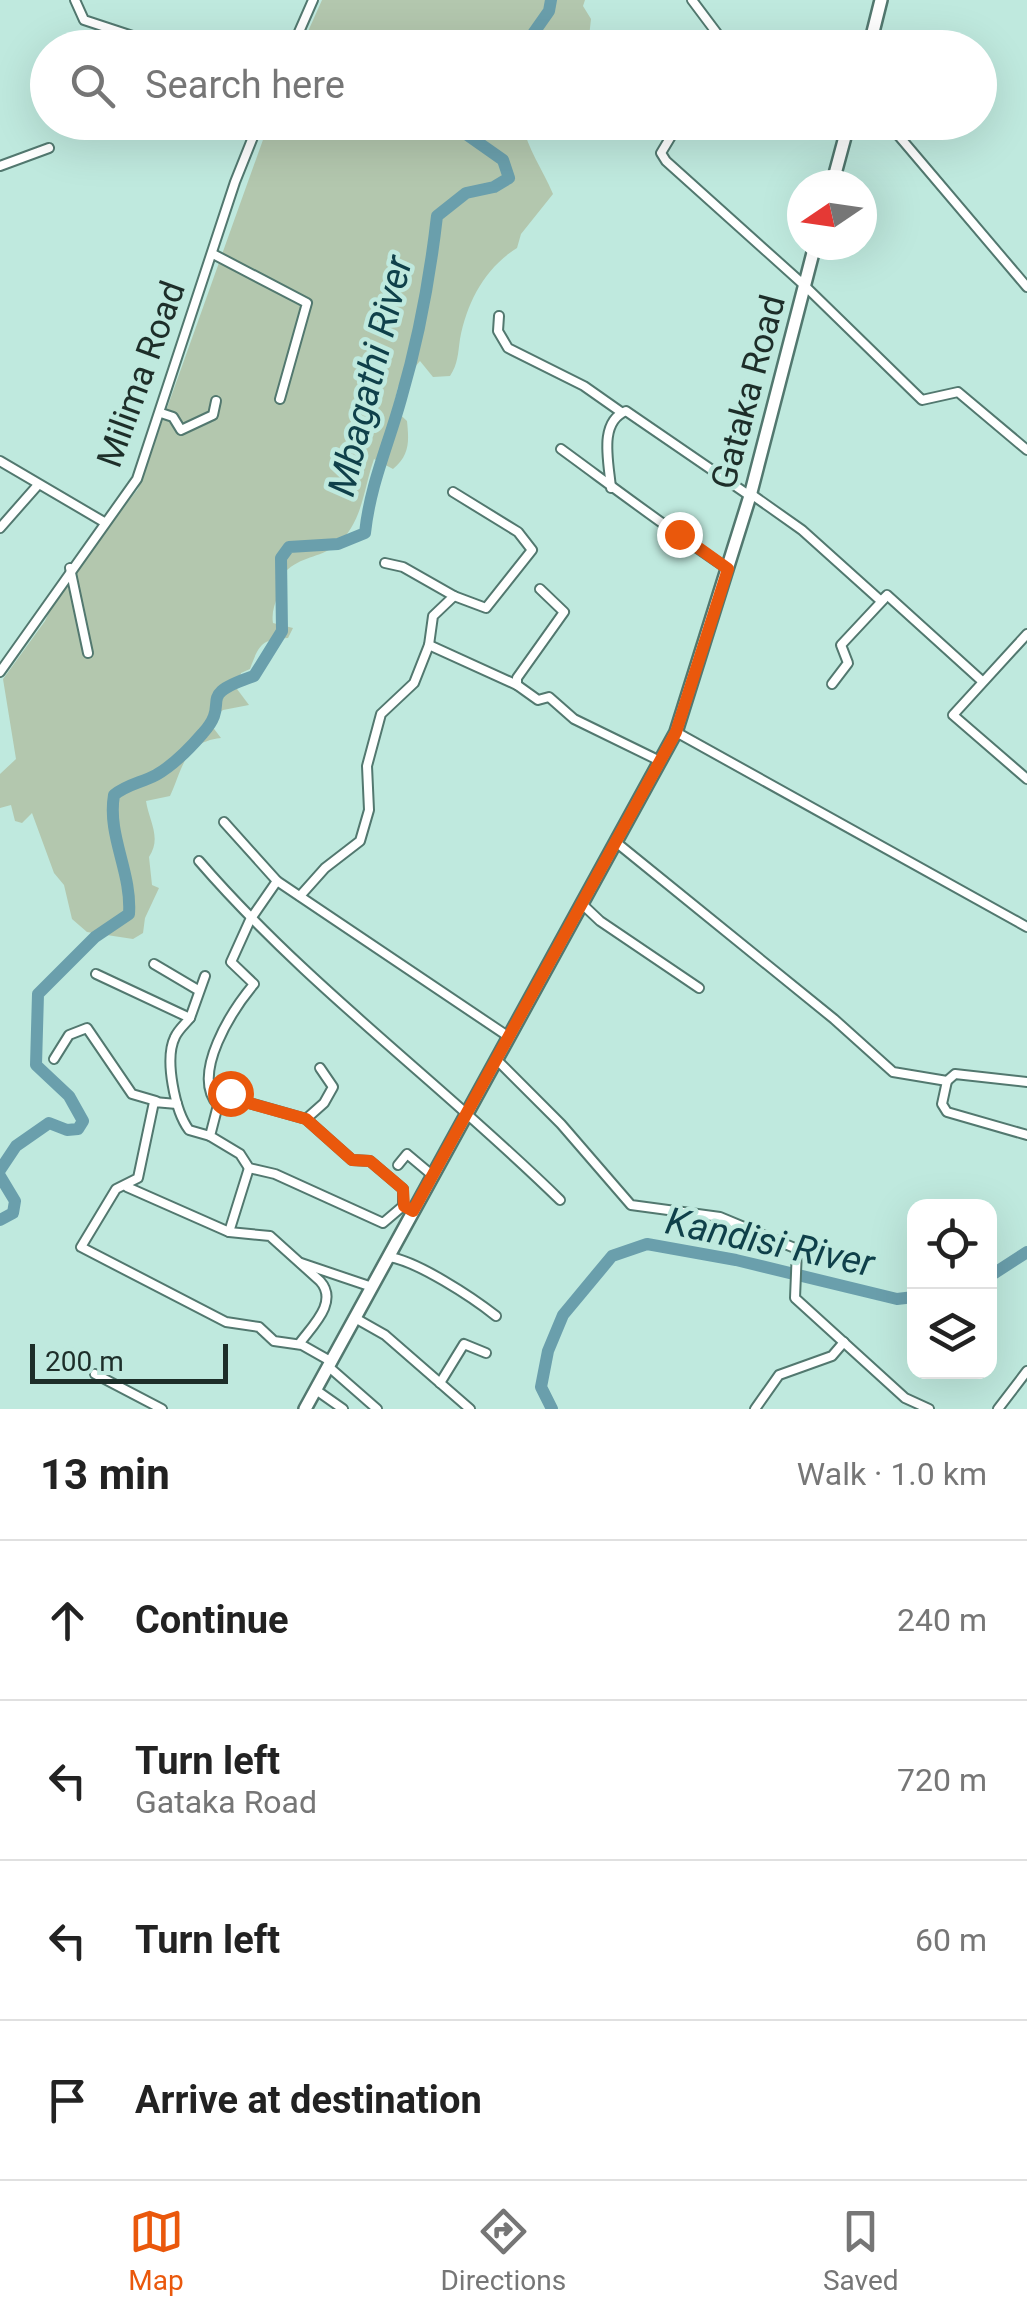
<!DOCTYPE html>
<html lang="en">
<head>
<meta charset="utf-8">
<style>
  :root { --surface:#fff; --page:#f6f6f6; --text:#222; --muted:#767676; --line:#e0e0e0; --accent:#ea580c }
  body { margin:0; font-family:Roboto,sans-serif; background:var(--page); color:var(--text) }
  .controls { position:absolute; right:30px; bottom:30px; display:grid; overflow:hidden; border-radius:20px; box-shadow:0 10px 40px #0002 }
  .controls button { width:90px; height:90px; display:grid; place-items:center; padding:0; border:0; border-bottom:2px solid var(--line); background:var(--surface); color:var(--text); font:50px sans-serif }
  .compass { position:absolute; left:787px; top:170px; width:90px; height:90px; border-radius:50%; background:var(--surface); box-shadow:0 10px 40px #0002; rotate:257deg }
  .scale { position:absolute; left:30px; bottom:25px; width:198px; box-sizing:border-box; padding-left:10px; border:5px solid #1d2e29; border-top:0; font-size:28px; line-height:35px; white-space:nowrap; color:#1d2e29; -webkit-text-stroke:8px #bfe9de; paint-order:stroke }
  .stop { position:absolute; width:30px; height:30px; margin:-22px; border:8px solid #ea580c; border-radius:50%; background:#fff }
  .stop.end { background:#ea580c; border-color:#fff; box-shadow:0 2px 10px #0008 }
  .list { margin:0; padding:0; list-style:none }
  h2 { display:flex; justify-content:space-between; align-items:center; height:130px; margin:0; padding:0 40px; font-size:42px }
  h2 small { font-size:32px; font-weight:400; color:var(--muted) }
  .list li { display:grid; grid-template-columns:65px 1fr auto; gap:30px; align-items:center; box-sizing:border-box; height:160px; padding:0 40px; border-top:2px solid var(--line) }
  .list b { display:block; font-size:38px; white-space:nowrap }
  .list p { margin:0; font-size:32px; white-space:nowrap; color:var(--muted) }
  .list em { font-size:32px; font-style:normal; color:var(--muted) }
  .icon { flex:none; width:55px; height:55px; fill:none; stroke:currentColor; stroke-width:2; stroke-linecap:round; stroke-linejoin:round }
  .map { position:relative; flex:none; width:1027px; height:1409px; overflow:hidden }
  .search { position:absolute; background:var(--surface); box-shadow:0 10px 40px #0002; left:30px; right:30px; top:30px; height:110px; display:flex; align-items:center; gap:25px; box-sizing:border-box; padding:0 35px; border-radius:55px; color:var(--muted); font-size:38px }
  .sheet { height:770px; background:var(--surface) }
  nav { display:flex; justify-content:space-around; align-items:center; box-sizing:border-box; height:140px; border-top:2px solid var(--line); background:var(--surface); font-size:28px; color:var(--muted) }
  nav a { display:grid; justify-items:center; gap:5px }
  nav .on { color:var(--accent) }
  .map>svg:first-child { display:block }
  .green { fill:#b3c7ae }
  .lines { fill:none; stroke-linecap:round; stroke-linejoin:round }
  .river { stroke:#6a9fac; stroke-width:12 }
  .street-casing { stroke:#52786f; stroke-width:12 }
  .secondary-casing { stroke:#52786f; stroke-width:16 }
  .street { stroke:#fff; stroke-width:8 }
  .secondary { stroke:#fff; stroke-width:11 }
  .route { stroke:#ea580c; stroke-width:12 }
  .labels { text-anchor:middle; stroke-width:9; stroke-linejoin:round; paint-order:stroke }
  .street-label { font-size:35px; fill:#1d2e29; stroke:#bfe9de }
  .water-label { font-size:38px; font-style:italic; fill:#0f404a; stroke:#bfe9de }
</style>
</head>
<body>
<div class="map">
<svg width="1027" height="1409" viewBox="0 0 1027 1409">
  <rect width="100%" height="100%" fill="#bfe9de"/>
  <g class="green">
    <path d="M322,0H585L583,6L591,19L588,46L605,47H301Z"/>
    <path d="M269,123H522C528,150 542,168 553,194L521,234L517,248C485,268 467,302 460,339C458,353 458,364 450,376L433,377L420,361L398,387L393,408L407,421C409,441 410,455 393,469L374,459C363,490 363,524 335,546C319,558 301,556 285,572C283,591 270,605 273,623L293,628L288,638C261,639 259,645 250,669L241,673L237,689L249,705L223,710L208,721L221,738C184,742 183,768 170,796L146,801C149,821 162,838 149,857L152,885L159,888L145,918L143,933L133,939L87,932L72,919L64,885L54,873L32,813L22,823L15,821L11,805L0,808V774L16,759L3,679L45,621L62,585L138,489Z"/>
  </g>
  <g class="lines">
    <g class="river">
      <path d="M523,48L549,11L551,0"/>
      <path d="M0,1170L16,1146L49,1123L67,1130L78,1129L83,1121L69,1096L36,1065L38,994L95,937L129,914C132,872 107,836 114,795C128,784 141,783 156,775C172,766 191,747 203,733C233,700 192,697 254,676L282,631L281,558L289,547L338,544L365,533C370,485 388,446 401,399C418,341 430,277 437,216L466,193L494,187L509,178L503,160L449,122"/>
      <path d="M0,1176L15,1201L13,1213L0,1220"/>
      <path d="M990,1276L1027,1252"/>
      <path d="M552,1409L541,1387L548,1351L563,1315L612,1256L647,1244L736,1260L897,1299L914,1297"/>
    </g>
    <g class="street-casing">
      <g id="street">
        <path d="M75,0L84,20L169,48"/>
        <path d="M692,0L728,48"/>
        <path d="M292,48L313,0"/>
        <path d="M887,122L1027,287"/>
        <path d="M676,128L661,153L666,161L804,285L922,400L958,392L1027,450"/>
        <path d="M0,166L49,148"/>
        <path d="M213,254L307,303L280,399"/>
        <path d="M499,316L498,331L508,348L584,386L621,412"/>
        <path d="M161,413L173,417L181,430L213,415L216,401"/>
        <path d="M561,449C617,490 671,531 728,569"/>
        <path d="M0,461L104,522"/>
        <path d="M611,488C609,463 598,422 626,411L750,496"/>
        <path d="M453,492L518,532L532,550L486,608L454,596"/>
        <path d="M751,494L802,530L881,601L887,595L982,681"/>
        <path d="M0,528L37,486"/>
        <path d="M70,568L88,653"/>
        <path d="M540,589L564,612L517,678V685L538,700L549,697L574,719L660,761"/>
        <path d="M1027,634L953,715L1027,779"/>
        <path d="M429,645L517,685"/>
        <path d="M0,672L137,479L235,182L259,122"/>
        <path d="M832,684L848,663L841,645L884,599"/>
        <path d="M676,732L1027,927"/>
        <path d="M224,822L277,881"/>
        <path d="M617,843L834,1019L893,1072L947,1081L955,1074L1027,1082"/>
        <path d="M199,861C306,985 442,1084 560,1200"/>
        <path d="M300,896L325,868L360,841L369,810L367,766L381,714L414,683L429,645L433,616L454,596L403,567L385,563"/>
        <path d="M581,903L600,921L699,988"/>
        <path d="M154,964L198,990"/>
        <path d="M96,974L190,1018C185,1024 178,1030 175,1037C164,1059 175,1111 189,1130L210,1136"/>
        <path d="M190,1018L205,976"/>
        <path d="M54,1059L69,1035L87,1028L132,1094L156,1101"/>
        <path d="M497,1060L561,1124L631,1205L720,1217L797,1249L795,1298L905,1398L929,1409"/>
        <path d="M231,1081L232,1098"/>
        <path d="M947,1081L942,1104L947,1112L1027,1135"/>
        <path d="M177,1104L154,1102L138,1178L116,1189L81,1247L226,1322L259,1327L274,1341L302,1345L332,1362"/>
        <path d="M218,1105L228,1097L306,1119L352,1160L370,1161L403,1189V1206L413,1211"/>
        <path d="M306,1119L324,1103L333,1087L320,1068"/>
        <path d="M398,1165L407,1154L432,1175"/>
        <path d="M127,1187L229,1232L270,1236L320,1281C339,1302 312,1326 299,1344"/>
        <path d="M403,1206L383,1223L275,1174L249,1168L240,1154L210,1136L218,1105C190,1074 233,1009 254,984L231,962L250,920L277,881L509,1037"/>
        <path d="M229,1232L249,1168"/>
        <path d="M389,1257C417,1261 472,1297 496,1316"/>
        <path d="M301,1263L372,1287"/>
        <path d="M355,1318L385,1335L470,1409"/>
        <path d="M329,1367L377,1409"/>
        <path d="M95,1374L162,1409"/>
        <path d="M440,1383L464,1344L486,1353"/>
        <path d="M316,1390L343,1409"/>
        <path d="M755,1409L779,1375L832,1356L844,1342"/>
        <path d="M998,1409L1027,1371"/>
      </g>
    </g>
    <g class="secondary-casing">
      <g id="secondary">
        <path d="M869,48L881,0"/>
        <path d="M832,185L849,122"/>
        <path d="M305,1409L676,732L750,496L815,245"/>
      </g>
    </g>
    <use href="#street" class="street"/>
    <use href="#secondary" class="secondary"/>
  </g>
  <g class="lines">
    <path class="route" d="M230,1093L231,1098L306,1119L352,1160L370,1161L403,1189L404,1206L413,1211L676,732L728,569L679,534"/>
  </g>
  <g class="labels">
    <g class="street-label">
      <text transform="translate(141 374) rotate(-70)" y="12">Milima Road</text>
      <text transform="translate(748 392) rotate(-75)" y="12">Gataka Road</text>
    </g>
    <g class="water-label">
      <text transform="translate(370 376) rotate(-76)" y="13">Mbagathi River</text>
      <text transform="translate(770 1242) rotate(12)" y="13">Kandisi River</text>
    </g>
  </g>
</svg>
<div class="controls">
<button><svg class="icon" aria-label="locate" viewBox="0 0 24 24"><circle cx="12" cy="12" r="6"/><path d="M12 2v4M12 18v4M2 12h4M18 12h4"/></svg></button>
<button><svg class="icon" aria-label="layers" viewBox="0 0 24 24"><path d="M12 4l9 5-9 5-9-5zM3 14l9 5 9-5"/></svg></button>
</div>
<svg class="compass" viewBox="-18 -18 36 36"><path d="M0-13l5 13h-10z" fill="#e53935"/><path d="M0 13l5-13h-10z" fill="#767676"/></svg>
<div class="scale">200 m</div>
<div class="stop" style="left:230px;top:1093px"></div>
<div class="stop end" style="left:679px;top:534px"></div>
<div class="search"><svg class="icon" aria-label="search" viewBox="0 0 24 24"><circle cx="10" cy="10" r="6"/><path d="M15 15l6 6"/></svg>Search here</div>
</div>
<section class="sheet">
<h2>13 min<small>Walk · 1.0 km</small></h2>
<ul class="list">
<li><svg class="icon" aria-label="ahead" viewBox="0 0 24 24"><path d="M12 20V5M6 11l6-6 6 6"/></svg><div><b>Continue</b></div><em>240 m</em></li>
<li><svg class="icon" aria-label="left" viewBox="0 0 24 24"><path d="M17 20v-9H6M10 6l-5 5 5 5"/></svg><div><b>Turn left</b><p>Gataka Road</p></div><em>720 m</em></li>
<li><svg class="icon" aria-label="left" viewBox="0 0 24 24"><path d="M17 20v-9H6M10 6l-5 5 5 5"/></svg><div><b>Turn left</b></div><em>60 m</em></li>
<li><svg class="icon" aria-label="arrive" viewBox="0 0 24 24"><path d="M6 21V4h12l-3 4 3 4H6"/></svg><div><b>Arrive at destination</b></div></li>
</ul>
</section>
<nav>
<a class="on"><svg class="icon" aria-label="map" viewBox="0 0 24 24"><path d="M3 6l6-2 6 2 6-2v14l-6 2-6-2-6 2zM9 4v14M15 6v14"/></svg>Map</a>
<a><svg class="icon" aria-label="directions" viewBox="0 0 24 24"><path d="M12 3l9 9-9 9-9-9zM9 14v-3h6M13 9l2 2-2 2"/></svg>Directions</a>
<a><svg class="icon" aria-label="saved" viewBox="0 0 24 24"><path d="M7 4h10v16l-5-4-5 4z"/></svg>Saved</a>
</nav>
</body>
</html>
